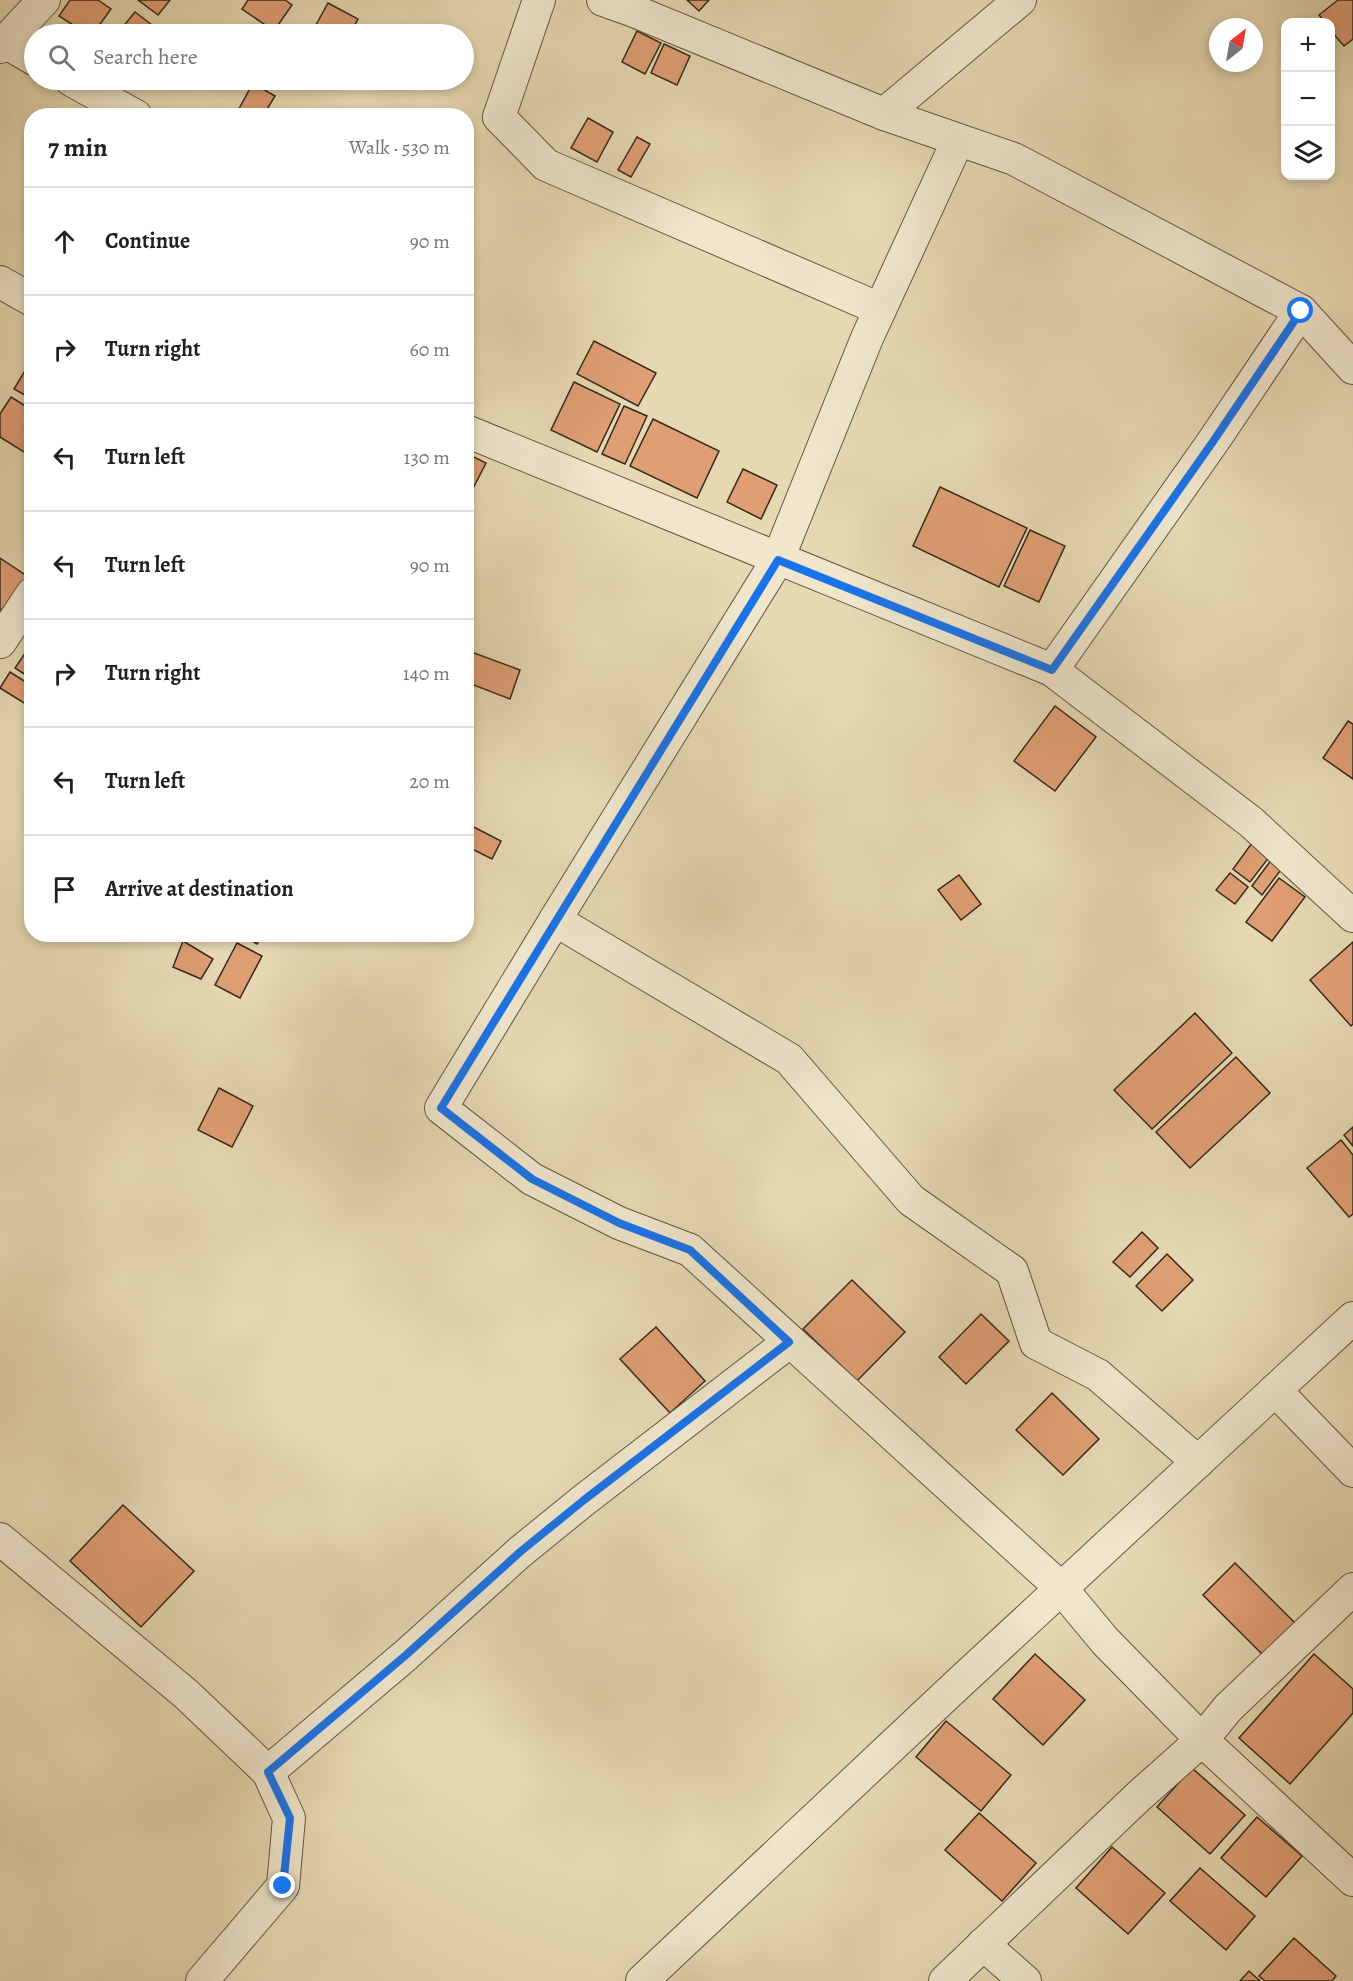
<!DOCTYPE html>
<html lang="en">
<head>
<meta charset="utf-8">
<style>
  :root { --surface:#fff; --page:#f2f2f2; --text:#202124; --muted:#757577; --line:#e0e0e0 }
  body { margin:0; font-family:Alegreya,serif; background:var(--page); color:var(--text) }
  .controls { position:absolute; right:18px; top:18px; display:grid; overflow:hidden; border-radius:12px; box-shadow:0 3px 9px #0003 }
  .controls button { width:54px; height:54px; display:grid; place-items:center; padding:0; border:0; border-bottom:2px solid var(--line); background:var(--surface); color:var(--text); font:30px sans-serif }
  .compass { position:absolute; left:1209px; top:18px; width:54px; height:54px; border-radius:50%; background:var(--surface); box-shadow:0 3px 9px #0003; rotate:31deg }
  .stop { position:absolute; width:18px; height:18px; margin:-14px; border:4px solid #1a73e8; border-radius:50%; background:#fff }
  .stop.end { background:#1a73e8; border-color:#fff; box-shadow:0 2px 6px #0008 }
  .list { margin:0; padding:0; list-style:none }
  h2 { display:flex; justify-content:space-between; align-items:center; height:78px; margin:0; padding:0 24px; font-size:26px }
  h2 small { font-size:20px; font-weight:400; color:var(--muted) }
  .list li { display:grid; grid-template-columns:39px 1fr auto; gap:18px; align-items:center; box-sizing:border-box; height:108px; padding:0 24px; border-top:2px solid var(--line) }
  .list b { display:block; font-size:22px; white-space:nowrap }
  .list em { font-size:20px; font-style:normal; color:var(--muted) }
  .icon { flex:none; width:33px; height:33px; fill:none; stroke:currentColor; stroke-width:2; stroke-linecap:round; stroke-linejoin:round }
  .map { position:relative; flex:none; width:1353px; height:1981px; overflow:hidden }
  .search { position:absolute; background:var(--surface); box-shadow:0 3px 9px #0003; left:24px; top:24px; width:450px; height:66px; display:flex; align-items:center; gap:15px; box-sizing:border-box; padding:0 21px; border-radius:33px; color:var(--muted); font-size:22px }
  .panel { position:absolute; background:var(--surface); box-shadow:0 3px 9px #0003; left:24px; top:108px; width:450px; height:834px; border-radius:24px }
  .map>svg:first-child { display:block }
  .building { fill:#df9e74; stroke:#342b20; stroke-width:1.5 }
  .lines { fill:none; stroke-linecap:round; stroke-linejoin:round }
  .minor-casing { stroke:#605644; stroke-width:34 }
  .minor { stroke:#efe6cc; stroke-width:32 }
  .route { stroke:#1a73e8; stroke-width:8 }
</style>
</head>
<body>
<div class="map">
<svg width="1353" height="1981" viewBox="0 0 1353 1981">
  <rect width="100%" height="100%" fill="#e6d8b1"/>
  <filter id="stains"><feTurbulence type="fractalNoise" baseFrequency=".00333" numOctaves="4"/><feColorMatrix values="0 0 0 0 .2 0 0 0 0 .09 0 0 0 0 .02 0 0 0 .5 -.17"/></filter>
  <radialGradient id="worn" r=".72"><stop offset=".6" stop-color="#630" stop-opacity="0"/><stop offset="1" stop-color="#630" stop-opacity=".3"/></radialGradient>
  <g class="building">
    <path d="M70,0H98L111,9L93,34H87L59,16Z"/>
    <path d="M138,0H170L158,15Z"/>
    <path d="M248,0H285L292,5L274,31L242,9Z"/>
    <path d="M687,0H709L699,11Z"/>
    <path d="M1338,0H1353V39L1344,46L1330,30V22H1325L1319,15Z"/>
    <path d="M328,3L358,19L350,34H311Z"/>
    <path d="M135,12L160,31L157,34H117Z"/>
    <path d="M637,31L661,43L645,74L622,62Z"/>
    <path d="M664,44L690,56L677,85L651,73Z"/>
    <path d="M253,83L275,96L263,116H235Z"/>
    <path d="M588,118L613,132L597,162L571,148Z"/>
    <path d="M637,137L650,144L631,177L618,170Z"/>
    <path d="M594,341L656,373L638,406L577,374Z"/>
    <path d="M32,359V399L14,389Z"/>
    <path d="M574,382L620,404L597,452L551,430Z"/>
    <path d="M11,397L32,410V457L0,437V414Z"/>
    <path d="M624,406L647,416L625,464L602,454Z"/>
    <path d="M653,419L719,451L697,498L630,466Z"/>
    <path d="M466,453L486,463L467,500L466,499Z"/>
    <path d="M743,469L777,485L761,519L727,502Z"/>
    <path d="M940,487L1027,528L999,587L913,546Z"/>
    <path d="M1030,530L1065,546L1039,602L1004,586Z"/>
    <path d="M0,558L30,578L6,613L0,609Z"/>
    <path d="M32,643V679L15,668Z"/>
    <path d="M466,650L520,670L510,699L466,682Z"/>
    <path d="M10,672L32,686V708L0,688Z"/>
    <path d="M1055,706L1096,737L1055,791L1014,761Z"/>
    <path d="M1348,721L1353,724V779L1323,758Z"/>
    <path d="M466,823L501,841L492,859L466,846Z"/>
    <path d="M1252,843L1270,856L1250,882L1233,869Z"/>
    <path d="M1272,859L1283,867L1262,895L1252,886Z"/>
    <path d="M1230,873L1248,887L1235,904L1216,890Z"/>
    <path d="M959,875L981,904L961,920L938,890Z"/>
    <path d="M1279,878L1305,897L1272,941L1246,922Z"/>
    <path d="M241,934H263L257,944Z"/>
    <path d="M183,941L213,959L201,979L173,967Z"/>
    <path d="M1353,942V1024L1351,1026L1310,980Z"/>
    <path d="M237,943L262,956L240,998L215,985Z"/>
    <path d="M1195,1013L1232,1053L1152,1129L1114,1090Z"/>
    <path d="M1236,1057L1270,1093L1190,1168L1156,1132Z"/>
    <path d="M219,1088L253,1106L232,1147L198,1130Z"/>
    <path d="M1353,1127V1146L1344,1135Z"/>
    <path d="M1341,1140L1353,1155V1214L1349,1217L1307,1168Z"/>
    <path d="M1142,1232L1158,1248L1130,1277L1113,1262Z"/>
    <path d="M1167,1254L1193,1280L1162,1311L1136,1286Z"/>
    <path d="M852,1280L905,1332L857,1381L803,1329Z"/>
    <path d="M981,1314L1009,1341L966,1384L939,1357Z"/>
    <path d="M656,1327L705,1381L670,1413L620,1359Z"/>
    <path d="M1052,1393L1099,1439L1063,1475L1016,1430Z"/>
    <path d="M123,1505L194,1571L141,1627L70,1561Z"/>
    <path d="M1235,1563L1300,1628L1268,1660L1203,1595Z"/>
    <path d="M1035,1654L1085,1700L1043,1745L993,1699Z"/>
    <path d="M1314,1654L1353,1689V1713L1290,1784L1239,1738Z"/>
    <path d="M946,1721L1011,1775L981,1811L916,1757Z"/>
    <path d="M1192,1768L1245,1815L1210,1854L1157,1807Z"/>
    <path d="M979,1813L1036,1863L1002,1901L945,1850Z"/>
    <path d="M1257,1817L1302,1856L1266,1897L1221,1858Z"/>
    <path d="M1112,1847L1165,1893L1128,1934L1076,1888Z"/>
    <path d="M1200,1868L1255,1916L1226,1950L1170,1901Z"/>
    <path d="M1294,1938L1336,1976L1332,1981H1265L1259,1976Z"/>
    <path d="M1249,1971L1260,1981H1240Z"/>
  </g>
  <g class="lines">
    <g class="minor-casing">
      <g id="minor">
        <path d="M539,0L499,117L546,165L880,309"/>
        <path d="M603,0L634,11L884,114L1014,159L1301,311L1353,368"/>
        <path d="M5,42L34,59"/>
        <path d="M0,47L44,0"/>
        <path d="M71,80L136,116"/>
        <path d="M884,114L1020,0"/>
        <path d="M958,140L867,338L778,559L555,920L789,1059L911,1200L1012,1271L1036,1343L1098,1375L1198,1462"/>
        <path d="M0,282L32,300"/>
        <path d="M466,431L1052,670L1251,822L1353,916"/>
        <path d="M0,642L32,594"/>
        <path d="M1052,670L1212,443L1301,311"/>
        <path d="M555,920L441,1108L532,1179L619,1223L690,1250L1061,1588L1105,1641L1202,1740L1353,1880"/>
        <path d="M1275,1390L1353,1471"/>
        <path d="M0,1539L186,1694L268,1772L406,1655L520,1552L584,1500L789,1342"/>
        <path d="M983,1944L1025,1981"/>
        <path d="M202,1981L283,1886L289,1818L268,1772"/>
        <path d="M642,1981L957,1685L1353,1318"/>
        <path d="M945,1981L1139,1796L1202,1740L1228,1708L1353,1589"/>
      </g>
    </g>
    <use href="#minor" class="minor"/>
  </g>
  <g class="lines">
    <path class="route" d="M283,1886L290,1818L268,1772L406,1655L520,1552L584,1500L789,1342L690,1250L619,1223L532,1179L441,1108L778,560L1052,670L1212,443L1301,311"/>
  </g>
  <rect width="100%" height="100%" filter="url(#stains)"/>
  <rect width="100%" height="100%" fill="url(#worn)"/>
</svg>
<div class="controls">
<button>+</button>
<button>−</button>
<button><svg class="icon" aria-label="layers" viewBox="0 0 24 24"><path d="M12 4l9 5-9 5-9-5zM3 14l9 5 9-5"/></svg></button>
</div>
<svg class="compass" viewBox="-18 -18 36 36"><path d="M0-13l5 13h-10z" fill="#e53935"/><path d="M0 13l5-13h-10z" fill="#757577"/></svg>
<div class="stop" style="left:1301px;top:311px"></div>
<div class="stop end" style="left:283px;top:1886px"></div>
<div class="search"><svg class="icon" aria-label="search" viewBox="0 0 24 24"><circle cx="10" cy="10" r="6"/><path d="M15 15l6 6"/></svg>Search here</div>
<section class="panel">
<h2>7 min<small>Walk · 530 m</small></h2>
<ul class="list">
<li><svg class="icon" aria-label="ahead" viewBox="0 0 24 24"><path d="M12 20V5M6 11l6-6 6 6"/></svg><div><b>Continue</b></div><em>90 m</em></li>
<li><svg class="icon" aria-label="right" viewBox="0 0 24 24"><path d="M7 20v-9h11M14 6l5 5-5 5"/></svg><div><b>Turn right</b></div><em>60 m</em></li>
<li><svg class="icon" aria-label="left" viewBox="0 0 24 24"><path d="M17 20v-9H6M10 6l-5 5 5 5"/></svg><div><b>Turn left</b></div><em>130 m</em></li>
<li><svg class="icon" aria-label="left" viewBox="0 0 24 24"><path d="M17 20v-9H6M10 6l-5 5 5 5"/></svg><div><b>Turn left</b></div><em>90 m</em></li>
<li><svg class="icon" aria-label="right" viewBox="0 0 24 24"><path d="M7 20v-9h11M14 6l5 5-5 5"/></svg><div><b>Turn right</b></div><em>140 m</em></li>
<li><svg class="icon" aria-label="left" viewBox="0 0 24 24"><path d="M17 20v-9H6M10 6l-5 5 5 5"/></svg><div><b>Turn left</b></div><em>20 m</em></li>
<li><svg class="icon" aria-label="arrive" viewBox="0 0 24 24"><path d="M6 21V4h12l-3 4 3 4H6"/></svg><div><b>Arrive at destination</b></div></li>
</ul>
</section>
</div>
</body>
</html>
